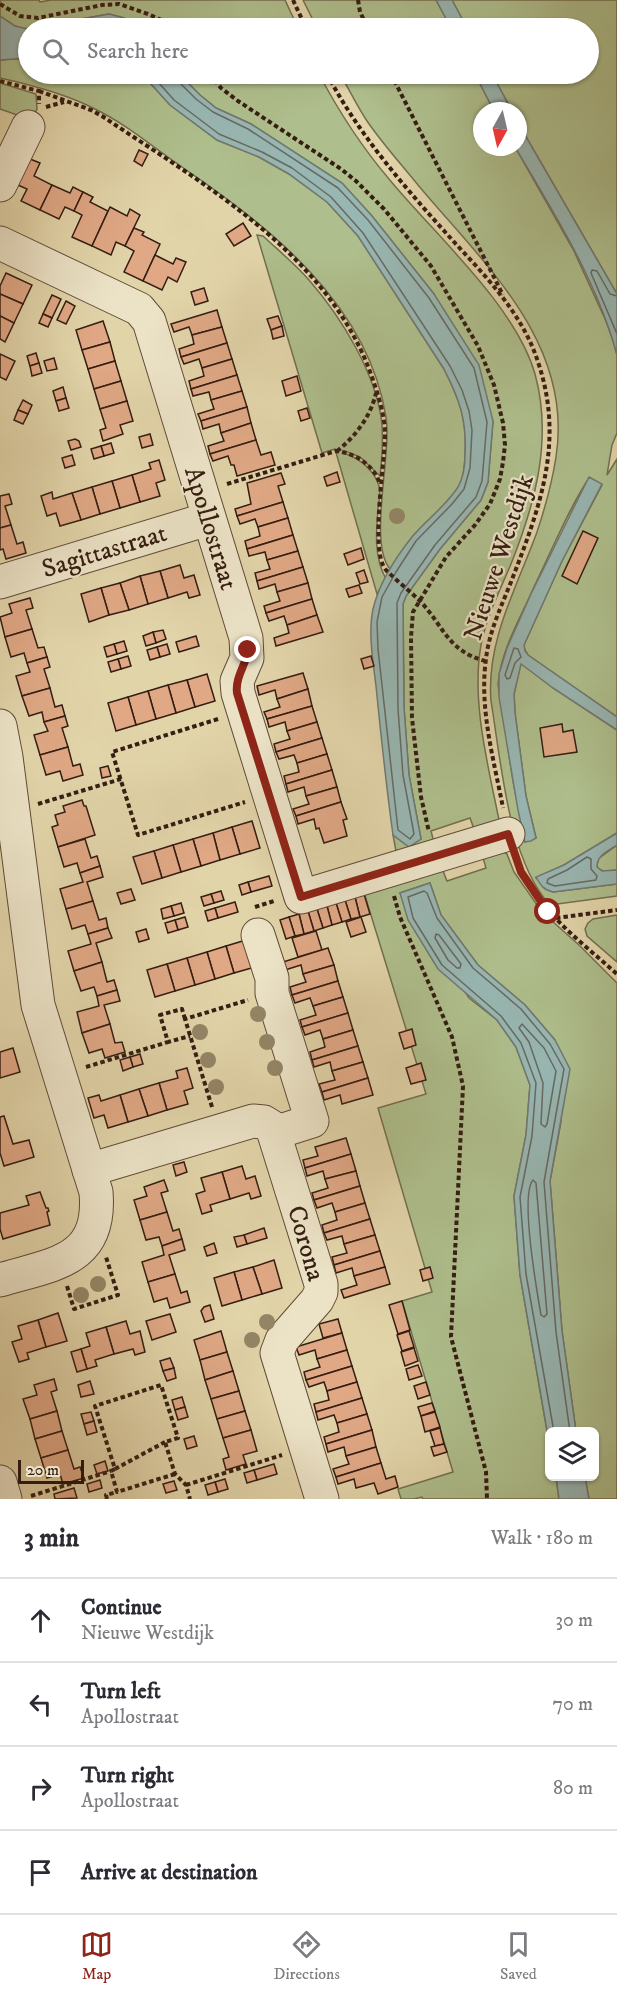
<!DOCTYPE html>
<html lang="en">
<head>
<meta charset="utf-8">
<style>
  :root { --surface:#fff; --page:#f7f7f7; --text:#2b2b33; --muted:#7c7c81; --line:#e1e1e2; --accent:#8f2418 }
  body { margin:0; font-family:"IM FELL DW Pica",serif; background:var(--page); color:var(--text) }
  .controls { position:absolute; right:18px; bottom:18px; display:grid; overflow:hidden; border-radius:9px; box-shadow:0 2px 4px #0004 }
  .controls button { width:54px; height:54px; display:grid; place-items:center; padding:0; border:0; border-bottom:2px solid var(--line); background:var(--surface); color:var(--text); font:30px sans-serif }
  .compass { position:absolute; left:473px; top:102px; width:54px; height:54px; border-radius:50%; background:var(--surface); box-shadow:0 2px 4px #0004; rotate:188deg }
  .scale { position:absolute; left:18px; bottom:15px; width:66px; box-sizing:border-box; padding-left:6px; border:3px solid #351d12; border-top:0; font-size:16px; line-height:21px; white-space:nowrap; color:#351d12; -webkit-text-stroke:4px #ece3c7; paint-order:stroke }
  .stop { position:absolute; width:18px; height:18px; margin:-14px; border:4px solid #8f2418; border-radius:50%; background:#fff }
  .stop.end { background:#8f2418; border-color:#fff; box-shadow:0 2px 6px #0008 }
  .list { margin:0; padding:0; list-style:none }
  h2 { display:flex; justify-content:space-between; align-items:center; height:78px; margin:0; padding:0 24px; font-size:26px }
  h2 small { font-size:20px; font-weight:400; color:var(--muted) }
  .list li { display:grid; grid-template-columns:39px 1fr auto; gap:18px; align-items:center; box-sizing:border-box; height:84px; padding:0 24px; border-top:2px solid var(--line) }
  .list b { display:block; font-size:22px; white-space:nowrap }
  .list p { margin:0; font-size:20px; white-space:nowrap; color:var(--muted) }
  .list em { font-size:20px; font-style:normal; color:var(--muted) }
  .icon { flex:none; width:33px; height:33px; fill:none; stroke:currentColor; stroke-width:2; stroke-linecap:round; stroke-linejoin:round }
  .map { position:relative; flex:none; width:617px; height:1499px; overflow:hidden }
  .search { position:absolute; background:var(--surface); box-shadow:0 2px 4px #0004; left:18px; right:18px; top:18px; height:66px; display:flex; align-items:center; gap:15px; box-sizing:border-box; padding:0 21px; border-radius:33px; color:var(--muted); font-size:22px }
  .sheet { height:414px; background:var(--surface) }
  nav { display:flex; justify-content:space-around; align-items:center; box-sizing:border-box; height:84px; border-top:2px solid var(--line); background:var(--surface); font-size:16px; color:var(--muted) }
  nav a { display:grid; justify-items:center; gap:3px }
  nav .on { color:var(--accent) }
  .map>svg:first-child { display:block }
  .green { fill:#aebe8c; stroke:#726e4f; stroke-width:1.5 }
  .water { fill:#98b6b2; stroke:#707972; stroke-width:1.5 }
  .lines { fill:none; stroke-linecap:round; stroke-linejoin:round }
  .shore { stroke:#666a62; stroke-width:1.5 }
  .building { fill:#e0a885; stroke:#351d12; stroke-width:1.5 }
  .minor-casing { stroke:#604b38; stroke-width:35 }
  .path { stroke:#351d12; stroke-width:4; stroke-dasharray:4.5 3; stroke-linecap:butt }
  .minor { stroke:#ece3c7; stroke-width:33 }
  .tree { fill:#938566 }
  .route { stroke:#8f2418; stroke-width:8 }
  .labels { text-anchor:middle; stroke-width:4.5; stroke-linejoin:round; paint-order:stroke }
  .street-label { font-size:26px; fill:#351d12; stroke:#ece3c7 }
</style>
</head>
<body>
<div class="map">
<svg width="617" height="1499" viewBox="0 0 617 1499">
  <rect width="100%" height="100%" fill="#e2d4a9"/>
  <filter id="stains"><feTurbulence type="fractalNoise" baseFrequency=".00333" numOctaves="4"/><feColorMatrix values="0 0 0 0 .2 0 0 0 0 .09 0 0 0 0 .02 0 0 0 .5 -.17"/></filter>
  <radialGradient id="worn" r=".72"><stop offset=".6" stop-color="#630" stop-opacity="0"/><stop offset="1" stop-color="#630" stop-opacity=".3"/></radialGradient>
  <g class="green">
    <path d="M0,0H39L40,2L51,0H285L298,28H135L124,18L109,14L24,29L15,26L0,16Z"/>
    <path d="M303,0H436L451,28H317Z"/>
    <path d="M452,0H617V294L518,123V111H512L492,74H588V28H467Z"/>
    <path d="M28,58V74H142L170,105L217,140L259,157L289,174L327,202L358,236L444,369C459,399 467,419 465,452C465,463 464,474 460,484C451,504 428,520 414,535C405,545 398,558 390,569C368,543 392,454 386,417C368,304 271,228 182,167C154,148 126,124 95,109C66,94 32,85 0,78V60Z"/>
    <path d="M179,74H319C339,112 361,146 389,179C434,234 516,306 535,374C553,439 535,504 511,564C500,590 486,618 481,645C471,701 488,765 499,820L477,837L470,818L431,831L436,850L398,862L393,835L409,846L421,839L409,775L404,708L403,604L406,596L440,549L481,500L488,482L493,421L434,294L372,216L342,183L251,124L216,108L200,95Z"/>
    <path d="M340,74H475L494,111H482V147H515L574,251L606,321L614,343L617,355V433L612,445L607,475L617,459V717L528,655L525,650L524,645L562,561L602,485L589,478C567,512 551,552 533,589C520,619 501,650 498,684L513,781L525,842L536,838L526,796L515,713L514,694L521,663L553,688L617,730V833L564,865L536,878L553,892L617,884V896L550,905C508,860 501,761 491,701C486,641 517,587 537,532C545,508 552,483 556,457C574,343 484,264 418,185C401,164 382,143 367,121C357,106 349,89 340,74Z"/>
    <path d="M0,83L36,94L37,109L29,124L26,118L0,109Z"/>
    <path d="M257,235L263,236C278,250 295,264 309,280C342,318 377,375 382,425C383,442 382,459 380,476L360,457L345,451L346,454C359,458 375,471 379,486C381,493 379,502 378,509C376,533 374,558 386,579L377,594L335,449L322,453Z"/>
    <path d="M617,845V870C610,871 602,873 597,867L598,859Z"/>
    <path d="M494,846L507,854L514,872L542,912L579,945L617,983V1499H589L585,1477L594,1476V1432L576,1431L562,1331L550,1181L561,1122L555,1040L525,1005L478,965L441,915L430,883L400,893L469,998L497,1020L516,1047L530,1085L526,1135L514,1196L520,1275L549,1442L550,1476L556,1477L559,1499H423L422,1497L414,1499H401L398,1489L453,1472L402,1301L432,1292L378,1108L426,1094L362,886L440,863L447,881L486,868L481,851Z"/>
    <path d="M617,915V962L587,936L585,929L588,923L593,919Z"/>
  </g>
  <g class="water">
    <path d="M436,0H452L467,28H451Z"/>
    <path d="M109,14L124,18L135,28H34Z"/>
    <path d="M0,16L15,26L28,29V58L0,60Z"/>
    <path d="M142,74H179L200,95L216,108L251,124L342,183L372,216L434,294L479,365L493,421L488,482L481,500L440,549L406,596L403,604L404,708L409,775L421,839L409,847L393,835C386,785 381,736 376,686C373,661 368,633 373,609C379,584 396,557 412,537C426,520 446,506 458,487C463,478 465,466 465,456C467,421 460,400 444,369L358,236L327,202L289,174L259,157L217,140L170,105Z"/>
    <path d="M475,74H492L512,111H494Z"/>
    <path d="M518,123L617,294V355C597,281 554,213 515,147H518Z"/>
    <path d="M589,477L602,484L562,561L524,645L525,651L528,655L617,717V730L553,688L521,664L514,694L515,713L526,796L536,838L531,841L525,842L518,810L499,697V674L507,648L531,594Z"/>
    <path d="M617,833V845C608,851 597,855 597,867L602,871L617,870V884L553,892C544,890 541,886 536,877L564,865Z"/>
    <path d="M430,883L441,915L478,965L525,1005L555,1040L570,1069L550,1181L562,1331L576,1431L550,1432L549,1442L520,1275L514,1196L526,1135L530,1085L516,1047L497,1020L438,969L408,920L400,893Z"/>
    <path d="M556,1477H585L589,1499H559Z"/>
  </g>
  <g class="lines">
    <g class="shore">
      <path d="M66,28C84,25 112,13 126,28"/>
      <path d="M151,74L174,100L219,134L262,152L292,168L331,197L363,233L450,366L462,390L469,411L472,430L470,468L464,489L452,504L416,541L396,572L382,597L377,622L378,649L398,830L410,839L414,834L403,775L398,709L397,603L401,593L435,545L476,497L482,481L487,422L474,368L429,298L368,220L338,188L248,129L213,112L196,99L177,80L175,74"/>
      <path d="M617,296L610,294L597,271L592,270L591,273L617,334"/>
      <path d="M514,648L518,649L521,657L515,663L510,678L507,679L505,675Z"/>
      <path d="M587,857L591,859V869L597,876L596,880L555,886L547,883L548,879L567,870Z"/>
      <path d="M436,934L439,935L461,964L460,968H457L448,960L435,938Z"/>
      <path d="M522,1024L544,1048L556,1071L547,1124L545,1127L541,1124L543,1083L529,1042L519,1028Z"/>
      <path d="M533,1180L536,1183L547,1314L544,1317L541,1315C537,1292 520,1195 533,1180Z"/>
      <path d="M554,1432L526,1274L520,1197L532,1136L536,1083L521,1043L501,1016L442,965L413,918L408,897L424,891L427,893L437,918L473,968L521,1009L550,1044L564,1069L544,1182L556,1332L570,1432"/>
    </g>
  </g>
  <g class="building">
    <path d="M139,150L148,154L142,166L134,161Z"/>
    <path d="M30,159L40,163L34,176L52,185L40,210L21,201L27,189L18,185Z"/>
    <path d="M52,185L70,193L73,187L83,192L74,211L65,207L59,219L40,210Z"/>
    <path d="M83,192L93,197L90,202L108,211L92,246L72,237L82,215L74,211Z"/>
    <path d="M110,207L127,216L130,209L140,215L125,246L116,242L111,255L92,246Z"/>
    <path d="M243,223L251,236L234,246L226,234Z"/>
    <path d="M134,228L144,232L142,235L160,244L143,281L124,272L134,251L125,246Z"/>
    <path d="M155,255L173,264L176,258L186,262L177,282L168,277L162,290L143,281Z"/>
    <path d="M6,273L32,285L23,304L0,294V286Z"/>
    <path d="M204,288L208,301L195,305L191,292Z"/>
    <path d="M0,294L23,304L14,323L0,316Z"/>
    <path d="M52,295L61,299L52,318L43,314Z"/>
    <path d="M66,301L75,306L66,324L57,320Z"/>
    <path d="M217,310L222,327L192,335L189,327L174,332L171,324Z"/>
    <path d="M43,314L52,318L48,327L39,323Z"/>
    <path d="M0,316L14,323L5,342L0,339Z"/>
    <path d="M278,316L282,326L271,330L267,319Z"/>
    <path d="M103,321L110,342L82,350L76,330Z"/>
    <path d="M282,326L284,336L273,339L271,330Z"/>
    <path d="M222,327L227,343L181,357L179,349L194,344L192,335Z"/>
    <path d="M110,342L115,361L88,369L82,350Z"/>
    <path d="M227,343L232,359L202,368L199,359L184,364L181,357Z"/>
    <path d="M36,353L39,363L30,366L27,356Z"/>
    <path d="M0,354L15,361L6,380L0,377Z"/>
    <path d="M54,358L57,369L47,371L44,361Z"/>
    <path d="M232,359L237,375L191,389L189,381L204,376L202,368Z"/>
    <path d="M115,361L121,381L94,389L88,369Z"/>
    <path d="M39,363L42,373L32,376L30,366Z"/>
    <path d="M237,375L242,391L211,400L209,392L193,396L191,389Z"/>
    <path d="M297,376L301,391L286,396L282,381Z"/>
    <path d="M121,381L127,401L100,409L94,389Z"/>
    <path d="M63,387L66,398L56,401L53,391Z"/>
    <path d="M242,391L247,407L201,421L198,414L214,409L211,400Z"/>
    <path d="M66,398L69,408L59,411L56,401Z"/>
    <path d="M23,400L32,405L28,414L18,410Z"/>
    <path d="M127,401L133,421L120,425L123,434L103,441L100,430L106,428L100,409Z"/>
    <path d="M247,407L251,423L221,433L219,424L203,429L201,421Z"/>
    <path d="M307,408L310,418L301,421L298,411Z"/>
    <path d="M18,410L28,414L23,424L14,420Z"/>
    <path d="M251,423L256,440L210,454L208,446L224,441L221,433Z"/>
    <path d="M150,434L153,445L142,448L139,437Z"/>
    <path d="M75,439L79,441L81,447L71,450L68,441Z"/>
    <path d="M256,440L261,455L271,452L275,465L237,476L234,465H231L228,456L213,461L210,454Z"/>
    <path d="M111,443L114,453L104,456L101,446Z"/>
    <path d="M101,446L104,456L94,459L91,449Z"/>
    <path d="M72,455L75,465L65,468L62,458Z"/>
    <path d="M159,460L165,480L156,483L160,496L140,502L132,475L151,469L149,463Z"/>
    <path d="M337,472L340,482L327,486L324,477Z"/>
    <path d="M281,473L285,484L278,486L283,502L237,516L235,509L251,504L247,483Z"/>
    <path d="M132,475L140,502L120,508L112,481Z"/>
    <path d="M112,481L120,508L100,514L92,487Z"/>
    <path d="M92,487L100,514L81,520L72,493Z"/>
    <path d="M52,492L53,499L72,493L81,520L60,526L56,513L47,516L41,496Z"/>
    <path d="M9,494L12,504L5,506L11,525L0,528V496Z"/>
    <path d="M283,502L288,518L258,527L255,519L240,524L237,516Z"/>
    <path d="M288,518L293,535L247,549L245,541L260,536L258,527Z"/>
    <path d="M11,525L17,544L23,542L26,553L6,559L3,549L0,550V528Z"/>
    <path d="M583,531L598,538L577,584L562,576Z"/>
    <path d="M293,535L298,551L267,560L265,552L249,556L247,549Z"/>
    <path d="M361,548L364,559L348,565L344,554Z"/>
    <path d="M298,551L303,567L257,581L255,573L270,569L267,560Z"/>
    <path d="M180,565L184,578L194,575L200,595L189,598L187,592L168,598L160,571Z"/>
    <path d="M303,567L308,583L277,592L275,584L259,589L257,581Z"/>
    <path d="M364,570L368,582L360,584L356,573Z"/>
    <path d="M160,571L168,598L148,604L140,576Z"/>
    <path d="M140,576L148,604L129,610L120,583Z"/>
    <path d="M120,583L129,610L109,615L101,588Z"/>
    <path d="M308,583L312,599L266,613L264,606L280,601L277,592Z"/>
    <path d="M359,585L362,593L349,597L346,589Z"/>
    <path d="M101,588L109,615L89,622L81,594Z"/>
    <path d="M30,598L33,608L26,610L32,629L5,637L0,617L12,613L9,604Z"/>
    <path d="M312,599L317,615L287,625L284,616L269,621L266,613Z"/>
    <path d="M317,615L323,632L276,646L274,638L289,633L287,625Z"/>
    <path d="M32,629L38,648L44,647L47,657L27,663L24,653L11,657L5,637Z"/>
    <path d="M163,630L166,639L156,643L153,632Z"/>
    <path d="M153,632L156,643L146,646L143,636Z"/>
    <path d="M196,636L199,646L179,652L176,642Z"/>
    <path d="M124,641L127,651L117,654L114,644Z"/>
    <path d="M114,644L117,654L107,657L104,647Z"/>
    <path d="M167,644L170,654L160,657L157,647Z"/>
    <path d="M157,647L160,657L150,660L147,650Z"/>
    <path d="M128,656L131,666L121,669L118,659Z"/>
    <path d="M371,656L374,666L364,669L361,659Z"/>
    <path d="M47,657L50,667L44,669L50,688L22,696L16,676L30,672L27,663Z"/>
    <path d="M118,659L121,669L111,672L108,662Z"/>
    <path d="M303,673L308,689L277,699L275,690L259,695L257,686Z"/>
    <path d="M207,674L215,701L195,707L187,680Z"/>
    <path d="M187,680L195,707L176,713L168,685Z"/>
    <path d="M168,685L176,713L156,719L148,691Z"/>
    <path d="M50,688L55,707L62,705L65,716L44,722L42,712L29,716L22,696Z"/>
    <path d="M308,689L312,706L267,719L264,712L280,707L277,699Z"/>
    <path d="M148,691L156,719L136,725L128,697Z"/>
    <path d="M128,697L136,725L116,731L108,703Z"/>
    <path d="M312,706L317,722L287,731L285,722L269,727L267,719Z"/>
    <path d="M65,716L68,726L62,728L68,747L40,755L34,735L48,731L44,722Z"/>
    <path d="M317,722L322,738L276,752L274,744L290,739L287,731Z"/>
    <path d="M562,724L563,732L573,730L577,752L544,757L540,728Z"/>
    <path d="M322,738L327,754L297,763L294,755L279,759L276,752Z"/>
    <path d="M68,747L73,766L80,764L83,775L63,781L60,771L46,775L40,755Z"/>
    <path d="M327,754L332,770L286,784L284,776L299,772L297,763Z"/>
    <path d="M108,766L111,776L102,778L100,768Z"/>
    <path d="M332,770L337,787L306,796L304,787L288,792L286,784Z"/>
    <path d="M337,787L341,802L296,816L293,809L309,804L306,796Z"/>
    <path d="M82,800L84,806H86L95,835L58,847L52,827L58,825L55,815L65,812L63,806Z"/>
    <path d="M341,802L347,819L343,820L347,836L324,843L319,828L316,829L314,819L298,824L296,816Z"/>
    <path d="M252,821L260,848L240,854L232,827Z"/>
    <path d="M232,827L240,854L220,860L213,833Z"/>
    <path d="M213,833L220,860L201,866L193,839Z"/>
    <path d="M85,839L91,858L97,856L100,866L80,873L77,863L64,867L58,847Z"/>
    <path d="M193,839L201,866L181,872L173,845Z"/>
    <path d="M173,845L181,872L162,878L154,851Z"/>
    <path d="M154,851L162,878L142,884L133,857Z"/>
    <path d="M100,866L103,877L87,882L93,901L66,909L60,889L83,882L80,873Z"/>
    <path d="M269,876L272,886L251,892L248,882Z"/>
    <path d="M248,882L251,892L242,895L239,885Z"/>
    <path d="M131,889L135,900L121,904L117,893Z"/>
    <path d="M221,891L224,900L214,903L211,894Z"/>
    <path d="M211,894L214,903L204,906L201,897Z"/>
    <path d="M364,894L370,914L360,917L355,897Z"/>
    <path d="M355,897L360,917L351,919L345,900Z"/>
    <path d="M345,900L351,919L342,922L336,903Z"/>
    <path d="M93,901L99,920L106,918L108,928L88,934L85,925L72,929L66,909Z"/>
    <path d="M235,902L238,912L218,918L215,908Z"/>
    <path d="M181,903L184,913L174,916L171,906Z"/>
    <path d="M336,903L342,922L332,925L327,906Z"/>
    <path d="M171,906L174,916L163,919L161,909Z"/>
    <path d="M327,906L332,925L323,928L317,909Z"/>
    <path d="M215,908L218,918L208,921L205,911Z"/>
    <path d="M317,909L323,928L314,931L308,911Z"/>
    <path d="M308,911L314,931L304,934L299,914Z"/>
    <path d="M299,914L304,934L295,936L289,917Z"/>
    <path d="M185,917L188,927L178,930L175,920Z"/>
    <path d="M289,917L295,936L286,939L280,920Z"/>
    <path d="M361,917L366,932L351,937L346,922Z"/>
    <path d="M175,920L178,930L168,933L165,923Z"/>
    <path d="M108,928L112,938L96,943L102,962L74,971L68,951L91,944L88,934Z"/>
    <path d="M146,929L149,939L139,942L136,932Z"/>
    <path d="M316,931L322,950L298,957L292,938Z"/>
    <path d="M246,940L255,967L234,973L226,946Z"/>
    <path d="M226,946L234,973L215,979L207,952Z"/>
    <path d="M328,948L334,965L303,974L301,965L285,970L283,962Z"/>
    <path d="M207,952L215,979L195,985L187,958Z"/>
    <path d="M187,958L195,985L175,991L167,964Z"/>
    <path d="M102,962L107,982L114,980L117,990L97,996L94,987L81,991L74,971Z"/>
    <path d="M167,964L175,991L155,997L147,970Z"/>
    <path d="M334,965L338,981L292,995L290,987L306,982L303,974Z"/>
    <path d="M338,981L343,997L313,1006L310,998L295,1003L292,995Z"/>
    <path d="M117,990L120,1001L104,1005L110,1024L82,1033L77,1012L99,1006L97,996Z"/>
    <path d="M343,997L348,1013L302,1027L300,1020L316,1015L313,1006Z"/>
    <path d="M348,1013L353,1030L323,1039L320,1030L305,1035L302,1027Z"/>
    <path d="M110,1024L115,1043L122,1042L125,1052L105,1058L102,1049L89,1053L82,1033Z"/>
    <path d="M412,1029L416,1045L404,1049L399,1033Z"/>
    <path d="M353,1030L358,1046L312,1060L310,1052L325,1047L323,1039Z"/>
    <path d="M358,1046L363,1062L332,1071L330,1062L314,1067L312,1060Z"/>
    <path d="M13,1048L20,1072L0,1078V1052Z"/>
    <path d="M140,1054L143,1064L133,1067L130,1057Z"/>
    <path d="M130,1057L133,1067L123,1071L120,1060Z"/>
    <path d="M363,1062L368,1078L322,1092L319,1084L335,1080L332,1071Z"/>
    <path d="M421,1063L426,1080L411,1084L406,1068Z"/>
    <path d="M187,1068L193,1088L184,1091L188,1104L167,1110L159,1083L178,1078L176,1071Z"/>
    <path d="M368,1078L373,1095L342,1104L340,1095L324,1100L322,1092Z"/>
    <path d="M159,1083L167,1110L148,1116L139,1089Z"/>
    <path d="M139,1089L148,1116L128,1122L120,1095Z"/>
    <path d="M99,1095L101,1101L120,1095L128,1122L108,1128L104,1115L94,1118L88,1098Z"/>
    <path d="M4,1116L13,1144L29,1140L34,1157L4,1166L0,1153V1117Z"/>
    <path d="M346,1138L351,1154L305,1168L303,1160L318,1156L315,1147Z"/>
    <path d="M351,1154L356,1171L325,1179L323,1171L307,1176L305,1168Z"/>
    <path d="M184,1162L187,1172L176,1176L173,1165Z"/>
    <path d="M242,1166L246,1179L255,1176L261,1196L251,1199L249,1193L230,1199L222,1172Z"/>
    <path d="M356,1171L360,1186L314,1200L312,1193L328,1188L325,1179Z"/>
    <path d="M222,1172L230,1199L210,1205L212,1211L202,1214L196,1194L205,1191L201,1178Z"/>
    <path d="M164,1180L168,1191L161,1193L167,1212L140,1220L134,1200L147,1196L144,1187Z"/>
    <path d="M360,1186L365,1203L335,1212L332,1203L317,1208L314,1200Z"/>
    <path d="M40,1192L46,1208H48L49,1211L47,1212L50,1225L3,1239L0,1229V1213L29,1205L26,1196Z"/>
    <path d="M365,1203L370,1219L324,1233L322,1225L337,1220L335,1212Z"/>
    <path d="M167,1212L173,1231L179,1229L182,1239L162,1246L159,1237L146,1240L140,1220Z"/>
    <path d="M370,1219L375,1235L344,1244L342,1236L327,1240L324,1233Z"/>
    <path d="M264,1228L267,1238L247,1244L244,1235Z"/>
    <path d="M244,1235L247,1244L237,1247L234,1237Z"/>
    <path d="M375,1235L380,1251L334,1265L332,1257L347,1253L344,1244Z"/>
    <path d="M182,1239L185,1250L169,1255L175,1274L148,1282L142,1262L164,1255L162,1246Z"/>
    <path d="M214,1243L217,1253L207,1256L204,1247Z"/>
    <path d="M380,1251L385,1267L354,1276L352,1268L336,1273L334,1265Z"/>
    <path d="M274,1260L282,1288L262,1294L253,1267Z"/>
    <path d="M253,1267L262,1294L242,1300L234,1272Z"/>
    <path d="M385,1267L390,1284L344,1298L341,1290L357,1285L354,1276Z"/>
    <path d="M430,1267L433,1278L423,1281L420,1270Z"/>
    <path d="M234,1272L242,1300L222,1306L214,1278Z"/>
    <path d="M175,1274L181,1293L187,1291L190,1302L170,1308L167,1298L154,1302L148,1282Z"/>
    <path d="M402,1301L410,1330L398,1334L389,1305Z"/>
    <path d="M210,1305L214,1319L205,1322L201,1311L204,1307Z"/>
    <path d="M58,1313L67,1341L46,1347L38,1320Z"/>
    <path d="M170,1314L176,1332L152,1340L146,1321Z"/>
    <path d="M338,1319L342,1333L323,1338L319,1324Z"/>
    <path d="M38,1320L46,1347L27,1353L29,1359L19,1362L12,1342L22,1339L18,1326Z"/>
    <path d="M126,1321L130,1334L140,1331L145,1352L135,1355L133,1349L114,1354L106,1327Z"/>
    <path d="M106,1327L114,1354L95,1360L97,1366L87,1369L81,1349L90,1346L86,1333Z"/>
    <path d="M221,1331L227,1352L200,1360L194,1340Z"/>
    <path d="M409,1331L414,1347L402,1351L397,1335Z"/>
    <path d="M342,1333L347,1350L317,1359L315,1350L299,1355L296,1347Z"/>
    <path d="M414,1348L418,1361L405,1366L401,1352Z"/>
    <path d="M81,1349L87,1369L77,1372L71,1352Z"/>
    <path d="M347,1350L352,1366L306,1380L304,1372L320,1367L317,1359Z"/>
    <path d="M227,1352L233,1371L205,1380L200,1360Z"/>
    <path d="M170,1358L174,1368L163,1371L160,1361Z"/>
    <path d="M418,1365L422,1376L409,1380L406,1369Z"/>
    <path d="M352,1366L357,1382L327,1391L324,1382L309,1387L306,1380Z"/>
    <path d="M174,1368L176,1378L167,1381L163,1371Z"/>
    <path d="M233,1371L239,1391L211,1399L205,1380Z"/>
    <path d="M54,1379L57,1390L51,1392L57,1411L30,1419L23,1399L37,1395L34,1385Z"/>
    <path d="M90,1381L94,1394L81,1397L78,1385Z"/>
    <path d="M357,1382L362,1398L316,1412L314,1404L329,1400L327,1391Z"/>
    <path d="M426,1382L430,1395L418,1399L414,1386Z"/>
    <path d="M239,1391L245,1411L217,1419L211,1399Z"/>
    <path d="M182,1397L185,1407L175,1410L172,1400Z"/>
    <path d="M362,1398L367,1414L337,1423L334,1415L318,1420L316,1412Z"/>
    <path d="M432,1403L435,1411L421,1416L418,1407Z"/>
    <path d="M185,1407L188,1417L178,1420L175,1410Z"/>
    <path d="M57,1411L62,1431L35,1439L30,1419Z"/>
    <path d="M245,1411L251,1430L223,1438L217,1419Z"/>
    <path d="M91,1412L94,1421L84,1424L81,1414Z"/>
    <path d="M435,1412L440,1427L425,1432L421,1416Z"/>
    <path d="M367,1414L372,1430L326,1444L324,1437L339,1432L337,1423Z"/>
    <path d="M94,1421L97,1432L87,1435L84,1424Z"/>
    <path d="M440,1428L444,1444L435,1446L430,1431Z"/>
    <path d="M251,1430L257,1451L243,1455L246,1464L226,1470L223,1459L229,1457L223,1438Z"/>
    <path d="M372,1430L376,1447L346,1456L344,1447L328,1452L326,1444Z"/>
    <path d="M62,1431L68,1450L41,1458L35,1439Z"/>
    <path d="M194,1436L197,1446L187,1449L184,1439Z"/>
    <path d="M444,1444L447,1452L434,1456L431,1447Z"/>
    <path d="M376,1447L381,1463L336,1477L333,1469L349,1464L346,1456Z"/>
    <path d="M68,1450L74,1469L80,1467L84,1478L63,1484L60,1474L47,1478L41,1458Z"/>
    <path d="M105,1461L108,1471L97,1474L94,1465Z"/>
    <path d="M381,1463L386,1479L395,1476L398,1487L378,1494L374,1483L356,1488L354,1479L338,1484L336,1477Z"/>
    <path d="M274,1464L277,1474L257,1480L254,1470Z"/>
    <path d="M254,1470L257,1480L247,1483L244,1473Z"/>
    <path d="M225,1479L228,1489L218,1492L215,1482Z"/>
    <path d="M100,1480L102,1488L89,1492L87,1484Z"/>
    <path d="M174,1481L177,1490L166,1493L163,1484Z"/>
    <path d="M215,1482L218,1492L208,1495L205,1485Z"/>
    <path d="M74,1488L77,1498L55,1499L54,1494Z"/>
  </g>
  <g class="lines">
    <g class="minor-casing">
      <g id="minor">
        <path d="M0,185L28,127"/>
        <path d="M0,243L139,309L149,321L246,638L247,658L237,681L238,693L301,897L508,834"/>
        <path d="M0,582L208,519"/>
        <path d="M0,726L6,757L38,1005L96,1192C102,1262 53,1264 0,1280"/>
        <path d="M258,935L272,978V993L312,1121L274,1133"/>
        <path d="M89,1170L253,1121L264,1122L272,1127L321,1284V1292L317,1300L282,1340L277,1353L322,1499"/>
        <path d="M0,1482L5,1499"/>
      </g>
    </g>
    <g class="path">
      <path d="M293,0L306,28"/>
      <path d="M358,0L360,12L368,28"/>
      <path d="M0,4L20,16L38,18L102,5L119,4L148,14L166,22L173,28"/>
      <path d="M210,74L221,88L238,101L341,169L356,181L384,209L431,266L478,346L494,385L503,423L505,445L503,462L500,479L490,504L475,525L446,557L413,612L411,637L412,718L421,797L429,832"/>
      <path d="M327,74C358,133 401,183 446,233C481,272 522,311 538,362C565,442 540,507 511,582C501,607 489,632 486,659C479,709 494,760 503,808"/>
      <path d="M391,74L503,295"/>
      <path d="M0,81L39,91V104"/>
      <path d="M39,91L91,110L102,116C204,185 329,254 372,377C378,394 384,413 385,431C386,459 369,551 386,570C397,581 410,591 421,602C444,627 448,651 485,661"/>
      <path d="M46,107L64,102"/>
      <path d="M337,451C355,437 371,416 376,393"/>
      <path d="M227,484L336,451C355,453 374,465 380,484"/>
      <path d="M218,719L112,752L138,835L245,802"/>
      <path d="M38,804L121,779"/>
      <path d="M517,858C535,909 578,939 617,974"/>
      <path d="M394,896L400,917L452,1037L463,1086L451,1337L486,1472L487,1499"/>
      <path d="M255,907L274,901"/>
      <path d="M556,918L617,910"/>
      <path d="M185,1019L182,1009L160,1015L168,1042L190,1036"/>
      <path d="M86,1067L168,1042"/>
      <path d="M212,1107L185,1019L248,1000"/>
      <path d="M67,1286L74,1309L118,1295L106,1257"/>
      <path d="M115,1469L165,1442"/>
      <path d="M175,1474L117,1492L111,1471L115,1469L95,1406L161,1385L178,1438L165,1442L175,1474L186,1485L190,1499"/>
      <path d="M186,1485L282,1455"/>
      <path d="M31,1496L111,1471"/>
      <path d="M107,1499L106,1495L117,1492"/>
    </g>
    <use href="#minor" class="minor"/>
  </g>
  <g class="tree">
    <circle cx="397" cy="516" r="8"/>
    <circle cx="258" cy="1014" r="8"/>
    <circle cx="200" cy="1032" r="8"/>
    <circle cx="267" cy="1042" r="8"/>
    <circle cx="208" cy="1060" r="8"/>
    <circle cx="275" cy="1068" r="8"/>
    <circle cx="216" cy="1087" r="8"/>
    <circle cx="98" cy="1284" r="8"/>
    <circle cx="81" cy="1295" r="8"/>
    <circle cx="267" cy="1322" r="8"/>
    <circle cx="252" cy="1340" r="8"/>
  </g>
  <g class="lines">
    <path class="route" d="M248,650C246,665 235,677 237,693L301,897L508,834L521,872L548,912"/>
  </g>
  <g class="labels">
    <g class="street-label">
      <text transform="translate(212 528) rotate(73)" y="9">Apollostraat</text>
      <text transform="translate(104 550) rotate(-17)" y="9">Sagittastraat</text>
      <text transform="translate(498 557) rotate(-72)" y="9">Nieuwe Westdijk</text>
      <text transform="translate(307 1243) rotate(74)" y="9">Corona</text>
    </g>
  </g>
  <rect width="100%" height="100%" filter="url(#stains)"/>
  <rect width="100%" height="100%" fill="url(#worn)"/>
</svg>
<div class="controls">
<button><svg class="icon" aria-label="layers" viewBox="0 0 24 24"><path d="M12 4l9 5-9 5-9-5zM3 14l9 5 9-5"/></svg></button>
</div>
<svg class="compass" viewBox="-18 -18 36 36"><path d="M0-13l5 13h-10z" fill="#e53935"/><path d="M0 13l5-13h-10z" fill="#7c7c81"/></svg>
<div class="scale">20 m</div>
<div class="stop" style="left:548px;top:912px"></div>
<div class="stop end" style="left:248px;top:650px"></div>
<div class="search"><svg class="icon" aria-label="search" viewBox="0 0 24 24"><circle cx="10" cy="10" r="6"/><path d="M15 15l6 6"/></svg>Search here</div>
</div>
<section class="sheet">
<h2>3 min<small>Walk · 180 m</small></h2>
<ul class="list">
<li><svg class="icon" aria-label="ahead" viewBox="0 0 24 24"><path d="M12 20V5M6 11l6-6 6 6"/></svg><div><b>Continue</b><p>Nieuwe Westdijk</p></div><em>30 m</em></li>
<li><svg class="icon" aria-label="left" viewBox="0 0 24 24"><path d="M17 20v-9H6M10 6l-5 5 5 5"/></svg><div><b>Turn left</b><p>Apollostraat</p></div><em>70 m</em></li>
<li><svg class="icon" aria-label="right" viewBox="0 0 24 24"><path d="M7 20v-9h11M14 6l5 5-5 5"/></svg><div><b>Turn right</b><p>Apollostraat</p></div><em>80 m</em></li>
<li><svg class="icon" aria-label="arrive" viewBox="0 0 24 24"><path d="M6 21V4h12l-3 4 3 4H6"/></svg><div><b>Arrive at destination</b></div></li>
</ul>
</section>
<nav>
<a class="on"><svg class="icon" aria-label="map" viewBox="0 0 24 24"><path d="M3 6l6-2 6 2 6-2v14l-6 2-6-2-6 2zM9 4v14M15 6v14"/></svg>Map</a>
<a><svg class="icon" aria-label="directions" viewBox="0 0 24 24"><path d="M12 3l9 9-9 9-9-9zM9 14v-3h6M13 9l2 2-2 2"/></svg>Directions</a>
<a><svg class="icon" aria-label="saved" viewBox="0 0 24 24"><path d="M7 4h10v16l-5-4-5 4z"/></svg>Saved</a>
</nav>
</body>
</html>
